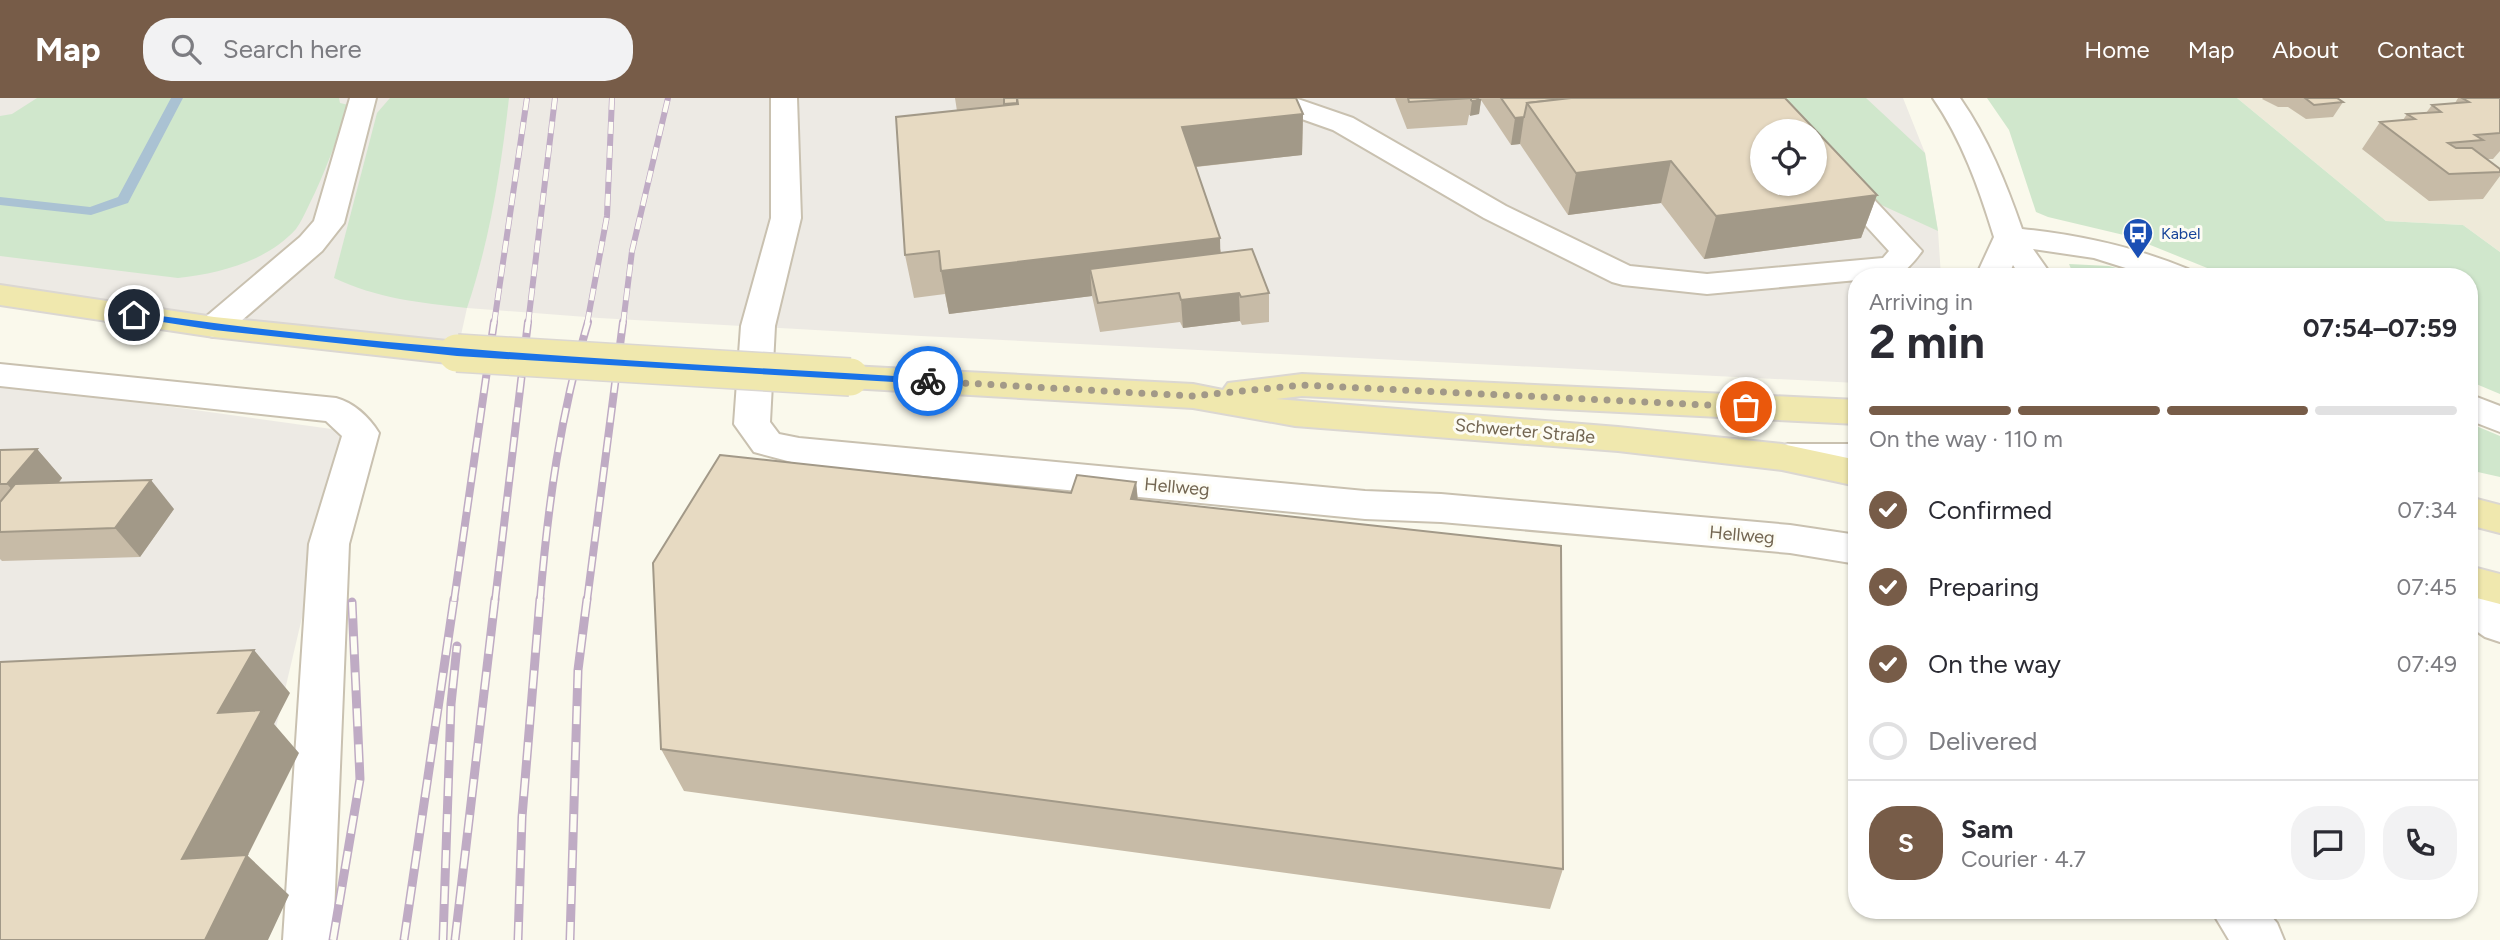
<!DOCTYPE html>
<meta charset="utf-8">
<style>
body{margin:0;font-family:Figtree,sans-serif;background:#f2f2f3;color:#2b2b33;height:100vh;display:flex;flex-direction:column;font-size:26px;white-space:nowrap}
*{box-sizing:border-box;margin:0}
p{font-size:23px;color:#7c7c81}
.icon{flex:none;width:38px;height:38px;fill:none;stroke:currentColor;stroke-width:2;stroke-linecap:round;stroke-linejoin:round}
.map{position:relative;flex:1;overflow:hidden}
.details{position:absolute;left:1848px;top:170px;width:630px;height:651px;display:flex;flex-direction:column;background:#fff;border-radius:28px;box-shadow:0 2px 5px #0004}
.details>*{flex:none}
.buttons{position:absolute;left:1750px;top:21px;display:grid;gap:14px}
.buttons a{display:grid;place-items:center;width:77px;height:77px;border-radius:50%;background:#fff;box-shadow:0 2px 5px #0004;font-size:35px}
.pin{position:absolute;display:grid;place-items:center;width:60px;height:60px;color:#fff;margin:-30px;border:4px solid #fff;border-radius:50%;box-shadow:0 2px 7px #0007}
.courier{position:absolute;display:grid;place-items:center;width:70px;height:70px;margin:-35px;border:5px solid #1a73e8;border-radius:50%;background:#fff;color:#222;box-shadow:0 2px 9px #0007}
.overview em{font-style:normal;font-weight:700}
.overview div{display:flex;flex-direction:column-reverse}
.overview{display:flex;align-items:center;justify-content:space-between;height:119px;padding:0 21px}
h1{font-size:46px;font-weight:700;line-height:52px}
.bar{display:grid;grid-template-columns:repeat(4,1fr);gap:10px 7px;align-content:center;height:84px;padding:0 21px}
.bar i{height:9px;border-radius:5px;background:#e1e1e2}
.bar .selected{background:#775c48}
.bar p{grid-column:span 4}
.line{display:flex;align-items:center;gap:18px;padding:0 21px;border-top:2px solid #e1e1e2}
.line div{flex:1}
.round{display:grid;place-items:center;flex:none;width:74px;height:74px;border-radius:28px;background:#f2f2f3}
ol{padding:0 21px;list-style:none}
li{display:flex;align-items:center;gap:21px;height:77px}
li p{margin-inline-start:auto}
li .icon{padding:7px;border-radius:50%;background:#775c48;color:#fff;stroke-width:4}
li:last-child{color:#7c7c81}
li i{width:38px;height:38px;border:4px solid #e1e1e2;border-radius:50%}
header{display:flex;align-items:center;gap:42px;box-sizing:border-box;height:98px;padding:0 35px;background:#775c48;color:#fff}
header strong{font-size:33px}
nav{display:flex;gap:38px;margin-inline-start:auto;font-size:24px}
.search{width:490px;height:63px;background:#f2f2f3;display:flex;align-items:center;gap:18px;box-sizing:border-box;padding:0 24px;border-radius:28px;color:#7c7c81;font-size:26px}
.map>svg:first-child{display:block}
.residential{fill:#eeead9}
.industrial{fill:#edeae4;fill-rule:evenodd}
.green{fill:#d0e7cc}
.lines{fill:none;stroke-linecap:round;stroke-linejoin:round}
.stream{fill:#aac2d3;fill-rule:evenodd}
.minor-casing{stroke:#c9c1b0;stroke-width:4}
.major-casing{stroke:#dbd7d2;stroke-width:4}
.minor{fill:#fff;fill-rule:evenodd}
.major{fill:#f0e8ae;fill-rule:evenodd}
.rail-far2-casing{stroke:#bfabc4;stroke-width:6}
.rail-far1-casing{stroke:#bfabc4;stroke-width:8}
.rail-casing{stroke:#bfabc4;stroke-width:9}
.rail-far2{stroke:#fdfcf3;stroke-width:4.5;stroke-dasharray:12;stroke-linecap:butt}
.rail-far1{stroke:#fdfcf3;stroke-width:5;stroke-dasharray:15;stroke-linecap:butt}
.rail{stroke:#fdfcf3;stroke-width:6;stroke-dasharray:18;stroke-linecap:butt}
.major-bridge-casing{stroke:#dbd7d2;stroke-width:40;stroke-linecap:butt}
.major-bridge{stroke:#f0e8ae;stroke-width:37}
.wall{fill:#c7bba7}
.shaded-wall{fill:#a29988}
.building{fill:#e7dac2;stroke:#a29988;stroke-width:2;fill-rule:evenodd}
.route{fill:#1a73e8}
.done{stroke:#a29988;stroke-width:7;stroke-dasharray:0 12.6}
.labels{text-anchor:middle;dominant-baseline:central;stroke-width:6;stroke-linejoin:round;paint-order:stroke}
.far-transit-label{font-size:16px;fill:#164399;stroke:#fdfcf3;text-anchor:start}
.street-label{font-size:18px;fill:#736652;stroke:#fdfcf3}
</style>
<header>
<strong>Map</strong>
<div class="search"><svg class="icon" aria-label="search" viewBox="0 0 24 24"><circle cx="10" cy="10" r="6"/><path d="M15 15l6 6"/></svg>Search here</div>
<nav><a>Home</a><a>Map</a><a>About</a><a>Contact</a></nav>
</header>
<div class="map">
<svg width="2500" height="842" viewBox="0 0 2500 842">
<rect width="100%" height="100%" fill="#faf9ec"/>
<path class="residential" d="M2237,0h263v154l-37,-27 -77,-4z"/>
<g class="industrial">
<path d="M0,0h1903l22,55 13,78 3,45h-84v107l-936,-47 -322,-18 -132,-10 -10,45 -457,-57zM1762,33h53v53h-53z"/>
<path d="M0,285l346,48 -120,509h-226z"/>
</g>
<g class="green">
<path d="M37,0h302l1,5 9,2c-12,34 -24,68 -40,100 -4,8 -8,17 -13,24 -30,33 -76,44 -118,49l-178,-22v-140l12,-2z"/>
<path d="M390,0h119c-8,70 -19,142 -42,210 -47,-5 -91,-10 -133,-30l43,-165z"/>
<path d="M1781,0h85l59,55 13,78 -61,-28 -62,-72z"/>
<path d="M1987,0h250l149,123 77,4 37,27v142l-31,-13v-105h-242l-99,-40 -80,-19 -12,-5 -27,-82z"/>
<path d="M2069,166l40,2 37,10h-72z"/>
<path d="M2469,325l31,13v41l-31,-7z"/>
</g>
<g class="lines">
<path class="stream" d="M171,0h12l-55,105 -37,12 -91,-10v-8l90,10 28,-10z"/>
<g class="minor-casing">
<g id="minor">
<path d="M350,0h26l-32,125 -22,28 -96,83 -12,3 -12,-3 -5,-7 5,-7 98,-83 14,-16z"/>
<path d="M771,0h26l4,120 -26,108 -5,96 9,12 20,4 566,53 76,3 349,31 67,10v29l-67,-11 -349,-31 -76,-3 -566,-55 -45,-12 -20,-28 7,-98 30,-108z"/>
<path d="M1256,0h39l58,20 153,88 124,60 77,8 176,-16 6,-7 -74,-81v-26l10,3 97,104c-22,31 -30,25 -65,25v4l-150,14 -84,-9 -11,-3 -128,-64 -151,-88 -74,-26z"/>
<path d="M1933,0h27c28,40 46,85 62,131 58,6 112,18 166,40l5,7h-42l-57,-18 -61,-9 19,27h-32l-7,-11 -5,11h-32l18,-39c-15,-49 -32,-97 -61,-139z"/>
<path d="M0,266l336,34c18,5 33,19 43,35l-30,111 -16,396h-50l26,-396 33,-108 -16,-15 -326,-35z"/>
<path d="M2469,296l31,12v26l-31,-12z"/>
<path d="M1788,346h69v26h-69l-13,-4 -5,-9 5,-9z"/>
<path d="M2469,491l14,4 17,11v38l-15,-5 -16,-11z"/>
<path d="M2211,812h55l11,13 7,17h-55z"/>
</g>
</g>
<g class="major-casing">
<g id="major">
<path d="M0,187l214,32 243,25 12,3 5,8 -5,8 -12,3 -243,-27 -214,-32z"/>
<path d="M850,268l343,18 30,6 5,-7 74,-9 555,26v24l-555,-28 -26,3 342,28 164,17 75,16v26l-75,-16 -164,-19 -323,-25 -102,-18 -343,-20 -12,-3 -5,-8 5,-8z"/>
<path d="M2469,399l31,8v28l-31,-8z"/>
<path d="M2469,468l31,8v30l-31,-8z"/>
</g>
</g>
<use href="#minor" class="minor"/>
<use href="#major" class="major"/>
<g class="rail-far2-casing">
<g id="rail-far2">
<path d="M494,226l33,-226"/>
<path d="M528,226l27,-226"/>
<path d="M587,226l20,-108 5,-118"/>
<path d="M623,226l9,-73 36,-153"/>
</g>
</g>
<g class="rail-far1-casing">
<g id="rail-far1">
<path d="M454,503l40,-279"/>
<path d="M495,503l33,-279"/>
<path d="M540,503c8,-96 20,-186 48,-279"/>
<path d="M587,503l36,-279"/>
</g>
</g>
<g class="rail-casing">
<g id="rail">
<path d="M333,842l27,-161 -8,-177"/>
<path d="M404,842l50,-341"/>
<path d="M443,842l8,-236 6,-58"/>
<path d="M455,842l40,-341"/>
<path d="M518,842l4,-123 18,-218"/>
<path d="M570,842l8,-270 9,-71"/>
</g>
</g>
<use href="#rail-far2" class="rail-far2"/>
<use href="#rail-far1" class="rail-far1"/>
<use href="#rail" class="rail"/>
<g class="major-bridge-casing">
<path id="major-bridge" d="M457,255l393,24"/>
</g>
<use href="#major-bridge" class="major-bridge"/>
</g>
<g class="wall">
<path d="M955,0h341l7,16 -1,41 -106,12 25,85 48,41v29l-27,3 -2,-4 -57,7 -3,-6 -80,10 -8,-36 -143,18 -4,-20 -31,4 -9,-43 52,-144z"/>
<path d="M1395,0h81l5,2 -1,-2h305l92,97 -16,43 -157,21 -43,-56 -93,12 -48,-71 -9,1 -30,-45 -2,14 -10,1 -2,10 -60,4z"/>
<path d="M2263,0h74l6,4 -10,15 -27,2 -18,-12h-10l-16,-8z"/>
<path d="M2458,0h42v53l-7,8h-6l13,10v7l-17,23 -54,2 -67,-52 18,-27 23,-2 4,-6 19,-1 6,-8 23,-2z"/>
<path d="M37,351l25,29 -3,5 115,26 -34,48 -138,4 -2,-2v-109z"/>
<path d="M1136,384l2,18 425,369 -13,40 -866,-118 -23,-42 410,-256z"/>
</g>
<g class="shaded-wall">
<path d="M1481,2l-2,14 -9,2 2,-15z"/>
<path d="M1303,16l-1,41 -118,13 -2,-41z"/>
<path d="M1524,19l-4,27 -9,1 4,-27z"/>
<path d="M1671,63l-10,42 -93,12 8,-42z"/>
<path d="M1877,97l-16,43 -157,21 12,-43z"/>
<path d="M1220,140l1,42 -131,-11 2,27 -143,18 -8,-43z"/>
<path d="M1239,195l1,28 -57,7 -2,-28z"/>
<path d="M37,351l25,29 -29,35 -26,-29z"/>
<path d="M151,382l23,29 -34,48 -25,-29z"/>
<path d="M1136,384l4,44 -9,-27z"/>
<path d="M254,552l36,43 -16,31 25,29 -73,146 -44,-40 36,-146z"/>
<path d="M247,757l42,40 -21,45h-63z"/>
</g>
<g class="building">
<path d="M1004,0h13v5l-13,1z"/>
<path d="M1017,0h279l7,16 -121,13 38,111 -279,33 -2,-20 -34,4 -9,-138 122,-13z"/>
<path d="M1408,0h63l-62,4z"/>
<path d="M1471,0h5l5,2 -9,1 -1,-1z"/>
<path d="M1501,0h70l-44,5 -3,14 -9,1z"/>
<path d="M1571,0h214l92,97 -161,21 -45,-55 -95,12 -49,-70zM1762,33h53v53h-53z"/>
<path d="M2305,0h32l6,4 -29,3z"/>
<path d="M2462,0h38v35l-25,2 8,5 -35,3 8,5h16l28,21v3l-51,2 -69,-52 35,-3 -8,-5 34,-2 -9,-7 37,-3z"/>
<path d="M1252,151l17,44 -28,4 -2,-4 -58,7 -2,-7 -81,10 -8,-34z"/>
<path d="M37,351l-30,35h-7v-34z"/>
<path d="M720,357l351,38 6,-18 59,7 -5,17 430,47 2,323 -902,-120 -8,-186z"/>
<path d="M151,382l-36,48 -115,4v-30l15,-18z"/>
<path d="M254,552l-36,63 44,-3 -80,149 65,-4 -42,85h-205v-278z"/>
</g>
<path class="route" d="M134,214c263,39 529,50 794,66l5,3 -5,3 -471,-28 -243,-26 -84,-13 -1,-2z"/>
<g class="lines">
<path class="done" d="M928,283l264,15 110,-11 444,22"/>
</g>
<defs>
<g id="bus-pin" transform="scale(1.575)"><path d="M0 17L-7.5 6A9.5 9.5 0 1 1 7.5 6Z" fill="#1a4fb4" stroke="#fdfcf3"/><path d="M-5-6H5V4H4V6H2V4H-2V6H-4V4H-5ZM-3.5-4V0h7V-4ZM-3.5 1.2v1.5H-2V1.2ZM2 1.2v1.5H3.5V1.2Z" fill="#fff"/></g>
</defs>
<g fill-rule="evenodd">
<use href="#bus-pin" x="2138" y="135"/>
</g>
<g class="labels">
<g class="far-transit-label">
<text x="2161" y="135">Kabel</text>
</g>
<g class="street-label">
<text transform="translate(1525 333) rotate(5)">Schwerter Straße</text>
<text transform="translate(1177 389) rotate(5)">Hellweg</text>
<text transform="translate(1742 437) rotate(5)">Hellweg</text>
</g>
</g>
</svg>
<div class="buttons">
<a><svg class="icon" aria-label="locate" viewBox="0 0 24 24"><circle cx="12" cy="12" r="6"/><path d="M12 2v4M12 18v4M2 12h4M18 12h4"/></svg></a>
</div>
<div class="pin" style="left:1746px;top:309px;background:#ea580c"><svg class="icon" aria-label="bag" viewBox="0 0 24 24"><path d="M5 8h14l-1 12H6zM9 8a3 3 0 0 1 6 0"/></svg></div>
<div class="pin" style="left:134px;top:217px;background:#1f2937"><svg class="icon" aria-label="home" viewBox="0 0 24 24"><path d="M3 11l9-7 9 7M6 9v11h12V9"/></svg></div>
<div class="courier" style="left:928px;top:283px"><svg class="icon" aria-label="bike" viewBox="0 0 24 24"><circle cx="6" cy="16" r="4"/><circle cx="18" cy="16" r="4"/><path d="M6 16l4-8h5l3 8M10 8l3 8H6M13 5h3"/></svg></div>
<section class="details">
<div class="overview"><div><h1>2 min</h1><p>Arriving in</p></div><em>07:54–07:59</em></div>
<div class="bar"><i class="selected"></i><i class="selected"></i><i class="selected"></i><i></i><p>On the way · 110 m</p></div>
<ol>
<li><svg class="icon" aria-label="check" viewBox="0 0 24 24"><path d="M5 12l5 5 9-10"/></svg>Confirmed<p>07:34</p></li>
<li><svg class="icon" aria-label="check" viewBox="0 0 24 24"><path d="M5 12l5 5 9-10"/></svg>Preparing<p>07:45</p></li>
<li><svg class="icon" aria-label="check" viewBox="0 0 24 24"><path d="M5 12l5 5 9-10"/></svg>On the way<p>07:49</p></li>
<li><i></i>Delivered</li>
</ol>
<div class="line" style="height:126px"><b class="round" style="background:#775c48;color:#fff">S</b><div><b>Sam</b><p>Courier · 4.7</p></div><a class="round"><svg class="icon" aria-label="chat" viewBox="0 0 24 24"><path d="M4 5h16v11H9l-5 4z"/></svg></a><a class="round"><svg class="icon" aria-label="phone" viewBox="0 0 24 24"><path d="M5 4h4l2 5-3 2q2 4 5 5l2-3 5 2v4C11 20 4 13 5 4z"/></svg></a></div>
</section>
</div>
